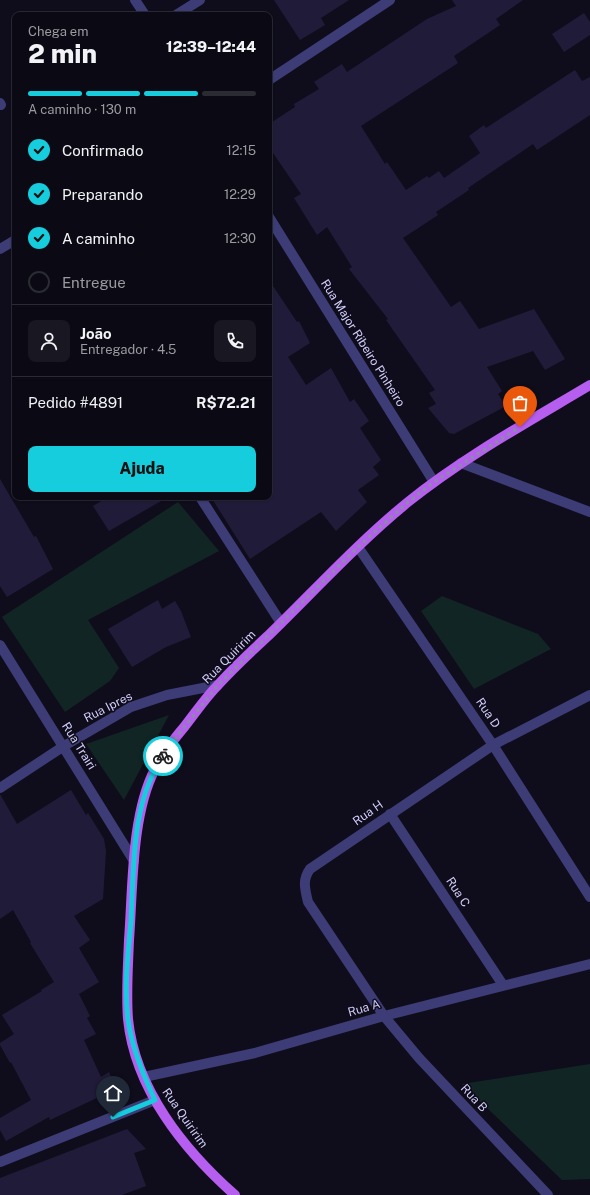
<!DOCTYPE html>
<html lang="pt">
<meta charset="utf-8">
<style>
body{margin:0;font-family:"Public Sans",sans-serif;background:#191822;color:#f1f3f6;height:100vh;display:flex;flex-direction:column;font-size:15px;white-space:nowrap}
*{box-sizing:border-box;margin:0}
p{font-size:13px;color:#9a9aa0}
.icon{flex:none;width:22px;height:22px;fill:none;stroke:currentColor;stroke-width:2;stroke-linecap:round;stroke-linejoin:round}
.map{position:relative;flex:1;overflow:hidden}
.sheet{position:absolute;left:12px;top:12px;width:260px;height:488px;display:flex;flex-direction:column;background:#0b0a14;border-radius:8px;box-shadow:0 1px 3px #0004,0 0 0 1px #2b2b34}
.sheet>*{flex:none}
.pin{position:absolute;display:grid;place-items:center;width:34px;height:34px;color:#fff;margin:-41px -17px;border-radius:50% 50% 50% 0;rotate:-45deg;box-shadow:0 0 4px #0007}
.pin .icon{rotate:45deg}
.courier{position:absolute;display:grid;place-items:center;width:40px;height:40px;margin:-20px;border:3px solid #15cddd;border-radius:50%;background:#fff;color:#222;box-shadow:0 1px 5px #0007}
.overview em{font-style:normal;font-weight:800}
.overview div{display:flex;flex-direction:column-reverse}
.overview{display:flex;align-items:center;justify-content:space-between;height:68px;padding:0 16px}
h1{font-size:26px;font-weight:800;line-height:30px}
.bar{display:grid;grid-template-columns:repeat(4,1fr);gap:6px 4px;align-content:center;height:48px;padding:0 16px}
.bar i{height:5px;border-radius:3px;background:#2b2b34}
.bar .on{background:#15cddd}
.bar p{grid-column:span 4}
.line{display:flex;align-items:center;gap:10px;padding:0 16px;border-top:1px solid #2b2b34}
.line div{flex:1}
.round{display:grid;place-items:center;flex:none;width:42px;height:42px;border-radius:8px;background:#191822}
ol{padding:0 16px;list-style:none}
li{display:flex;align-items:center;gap:12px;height:44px}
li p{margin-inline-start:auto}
li .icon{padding:4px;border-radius:50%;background:#15cddd;color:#111;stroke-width:4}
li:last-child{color:#9a9aa0}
li i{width:22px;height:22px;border:2px solid #2b2b34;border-radius:50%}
.cta{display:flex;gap:8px;margin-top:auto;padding:8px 16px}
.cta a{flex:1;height:46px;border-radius:8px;background:#15cddd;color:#111;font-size:16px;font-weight:800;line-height:46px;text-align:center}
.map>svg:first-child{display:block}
.green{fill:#112524}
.building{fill:#211b3a}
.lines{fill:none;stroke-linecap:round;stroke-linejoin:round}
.minor{stroke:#3d3c76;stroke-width:10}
.major{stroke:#b65eef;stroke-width:10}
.done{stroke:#8c89ac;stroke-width:4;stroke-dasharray:0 7.2}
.route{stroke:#15cddd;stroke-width:5}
.labels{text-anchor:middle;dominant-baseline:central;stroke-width:3;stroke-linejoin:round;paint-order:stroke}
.street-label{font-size:12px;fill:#d0ccfa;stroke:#0f0d1b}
</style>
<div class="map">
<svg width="590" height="1195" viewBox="0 0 590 1195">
<rect width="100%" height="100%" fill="#0f0d1b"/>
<g class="green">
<path d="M178,502l41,49 -131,69 31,48 -9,13 -45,31 -63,-95z"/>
<path d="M442,596l96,38 13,15 -77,40 -53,-78z"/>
<path d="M169,715l-45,85 -38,-56z"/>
<path d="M590,1064v115l-28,1 -100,-96z"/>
</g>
<g class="building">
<path d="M274,0h75l-28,18 4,7 -25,15z"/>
<path d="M452,0h71l-27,19 4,6 -46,31 4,7 -97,63 24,38 2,-2 19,28 21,-14 2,2 10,-7 5,7 32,-22 4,-3 -11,-17 15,-11 2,3 89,-58 7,11 8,-4v38l-53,35 -4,-6 -65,44 1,2 -33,22 2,3 -35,23 48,69 9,-6 19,28 55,-20 31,50 -20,11 -12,-19 -46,16 15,24 -4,3 8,12 -52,28 -5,-1 -21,-25 8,-4 -7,-11 6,-3 -49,-70 2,-1 -39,-50 3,-2 -25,-40 -10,8 -23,-37 7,-4 -32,-47v-23l26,-17 -1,-3 25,-15 -5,-7 28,-18 5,8 80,-53 29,-13z"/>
<path d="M584,13l6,9v13l-26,17 -12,-18z"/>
<path d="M269,280l28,42 2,-1 11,22 -22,14 18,28 25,-17 19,34 4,-3 15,22 -9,7 21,32 -8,7 6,8 -21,15 9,12 -31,29 -15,-19 -71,47 -39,-62h58z"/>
<path d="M0,479l34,58 2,-1 17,33 -46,28 -7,-11z"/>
<path d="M108,497h60l-59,34 -16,-25z"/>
<path d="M158,600l4,9 13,-8 6,10 10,26 -25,10 -34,20 -24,-38z"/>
<path d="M71,790l15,25 2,-2 16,26 2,12 -3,48 -29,17 16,24 -11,8 20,34 -20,12 11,22 -3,2 9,16 -12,6 17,37 8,-5 7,17 -66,31 -1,-3 -43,24 -6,-11v-12l31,-18 -20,-38 -1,1 -10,-18v-2l14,-9 -12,-19 40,-24 -1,-1 13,-8 -24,-39 1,-1 -18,-32 -13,9v-125l17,30z"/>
<path d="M127,1129l19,20 -12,4 12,33 -24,9h-122v-17z"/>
</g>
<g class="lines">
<g class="minor">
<path d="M135,0l10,15"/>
<path d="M176,15l24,-15"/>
<path d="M269,80l121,-80"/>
<path d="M0,103l1,2"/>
<path d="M269,217l165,265"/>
<path d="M0,249l15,-9"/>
<path d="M461,463l129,49"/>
<path d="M200,497l81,126"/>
<path d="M358,547l135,198 97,152"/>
<path d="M0,645l134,216"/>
<path d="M0,788l64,-42 67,-39 36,-12 51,-10"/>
<path d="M390,814l113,171"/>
<path d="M144,1077l111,-24 129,-37 206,-52"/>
<path d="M0,1162l155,-62"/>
<path d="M548,1195l-129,-137 -35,-42 -76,-114c-3,-13 -6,-22 2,-33l183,-124 97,-50"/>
</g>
<path class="major" d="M235,1195c-51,-45 -100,-106 -107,-176 -2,-27 0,-53 1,-79 4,-52 2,-125 26,-171 7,-15 19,-30 30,-43 11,-14 21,-29 33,-41 17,-19 35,-35 53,-52 45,-44 88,-91 137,-131 56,-45 120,-80 182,-117"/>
</g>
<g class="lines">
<path class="done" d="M163,756l15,-21 40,-50 140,-138 49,-44 27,-21 86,-55"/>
<path class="route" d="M113,1117l42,-17c-12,-25 -23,-51 -27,-80 -4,-33 0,-67 3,-99 3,-55 0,-118 32,-165"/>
</g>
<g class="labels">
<g class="street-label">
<text transform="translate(363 343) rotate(58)">Rua Major Ribeiro Pinheiro</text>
<text transform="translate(229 657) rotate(-45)">Rua Quiririm</text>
<text transform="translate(108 707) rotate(-27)">Rua Ipres</text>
<text transform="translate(488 713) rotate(56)">Rua D</text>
<text transform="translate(79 746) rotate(58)">Rua Trairi</text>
<text transform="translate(368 813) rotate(-35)">Rua H</text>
<text transform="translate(458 892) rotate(57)">Rua C</text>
<text transform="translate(364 1008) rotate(-16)">Rua A</text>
<text transform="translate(474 1098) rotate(47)">Rua B</text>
<text transform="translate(185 1118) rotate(55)">Rua Quiririm</text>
</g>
</g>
</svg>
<div class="pin" style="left:520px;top:427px;background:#ea580c"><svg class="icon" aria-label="bag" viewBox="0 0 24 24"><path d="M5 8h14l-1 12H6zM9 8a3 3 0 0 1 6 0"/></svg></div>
<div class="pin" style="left:113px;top:1117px;background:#1f2937"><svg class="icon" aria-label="home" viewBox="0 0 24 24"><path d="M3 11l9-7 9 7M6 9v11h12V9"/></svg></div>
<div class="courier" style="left:163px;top:756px"><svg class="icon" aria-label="bike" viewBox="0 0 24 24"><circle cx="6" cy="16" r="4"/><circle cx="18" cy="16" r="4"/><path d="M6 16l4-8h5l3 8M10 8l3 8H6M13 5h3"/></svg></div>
<section class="sheet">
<div class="overview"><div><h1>2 min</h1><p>Chega em</p></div><em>12:39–12:44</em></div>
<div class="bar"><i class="on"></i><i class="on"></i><i class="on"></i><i></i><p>A caminho · 130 m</p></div>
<ol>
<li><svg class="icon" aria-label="check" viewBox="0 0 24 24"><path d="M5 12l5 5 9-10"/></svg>Confirmado<p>12:15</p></li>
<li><svg class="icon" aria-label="check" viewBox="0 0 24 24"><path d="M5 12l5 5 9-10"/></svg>Preparando<p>12:29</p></li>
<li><svg class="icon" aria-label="check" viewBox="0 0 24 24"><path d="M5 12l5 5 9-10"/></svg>A caminho<p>12:30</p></li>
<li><i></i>Entregue</li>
</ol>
<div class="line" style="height:72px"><a class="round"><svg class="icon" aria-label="person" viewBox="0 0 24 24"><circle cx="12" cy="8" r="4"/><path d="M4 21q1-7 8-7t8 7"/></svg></a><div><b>João</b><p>Entregador · 4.5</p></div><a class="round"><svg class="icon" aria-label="phone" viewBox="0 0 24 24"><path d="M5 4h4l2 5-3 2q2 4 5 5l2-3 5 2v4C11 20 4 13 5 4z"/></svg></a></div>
<div class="line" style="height:52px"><div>Pedido #4891</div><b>R$72.21</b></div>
<div class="cta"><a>Ajuda</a></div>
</section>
</div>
